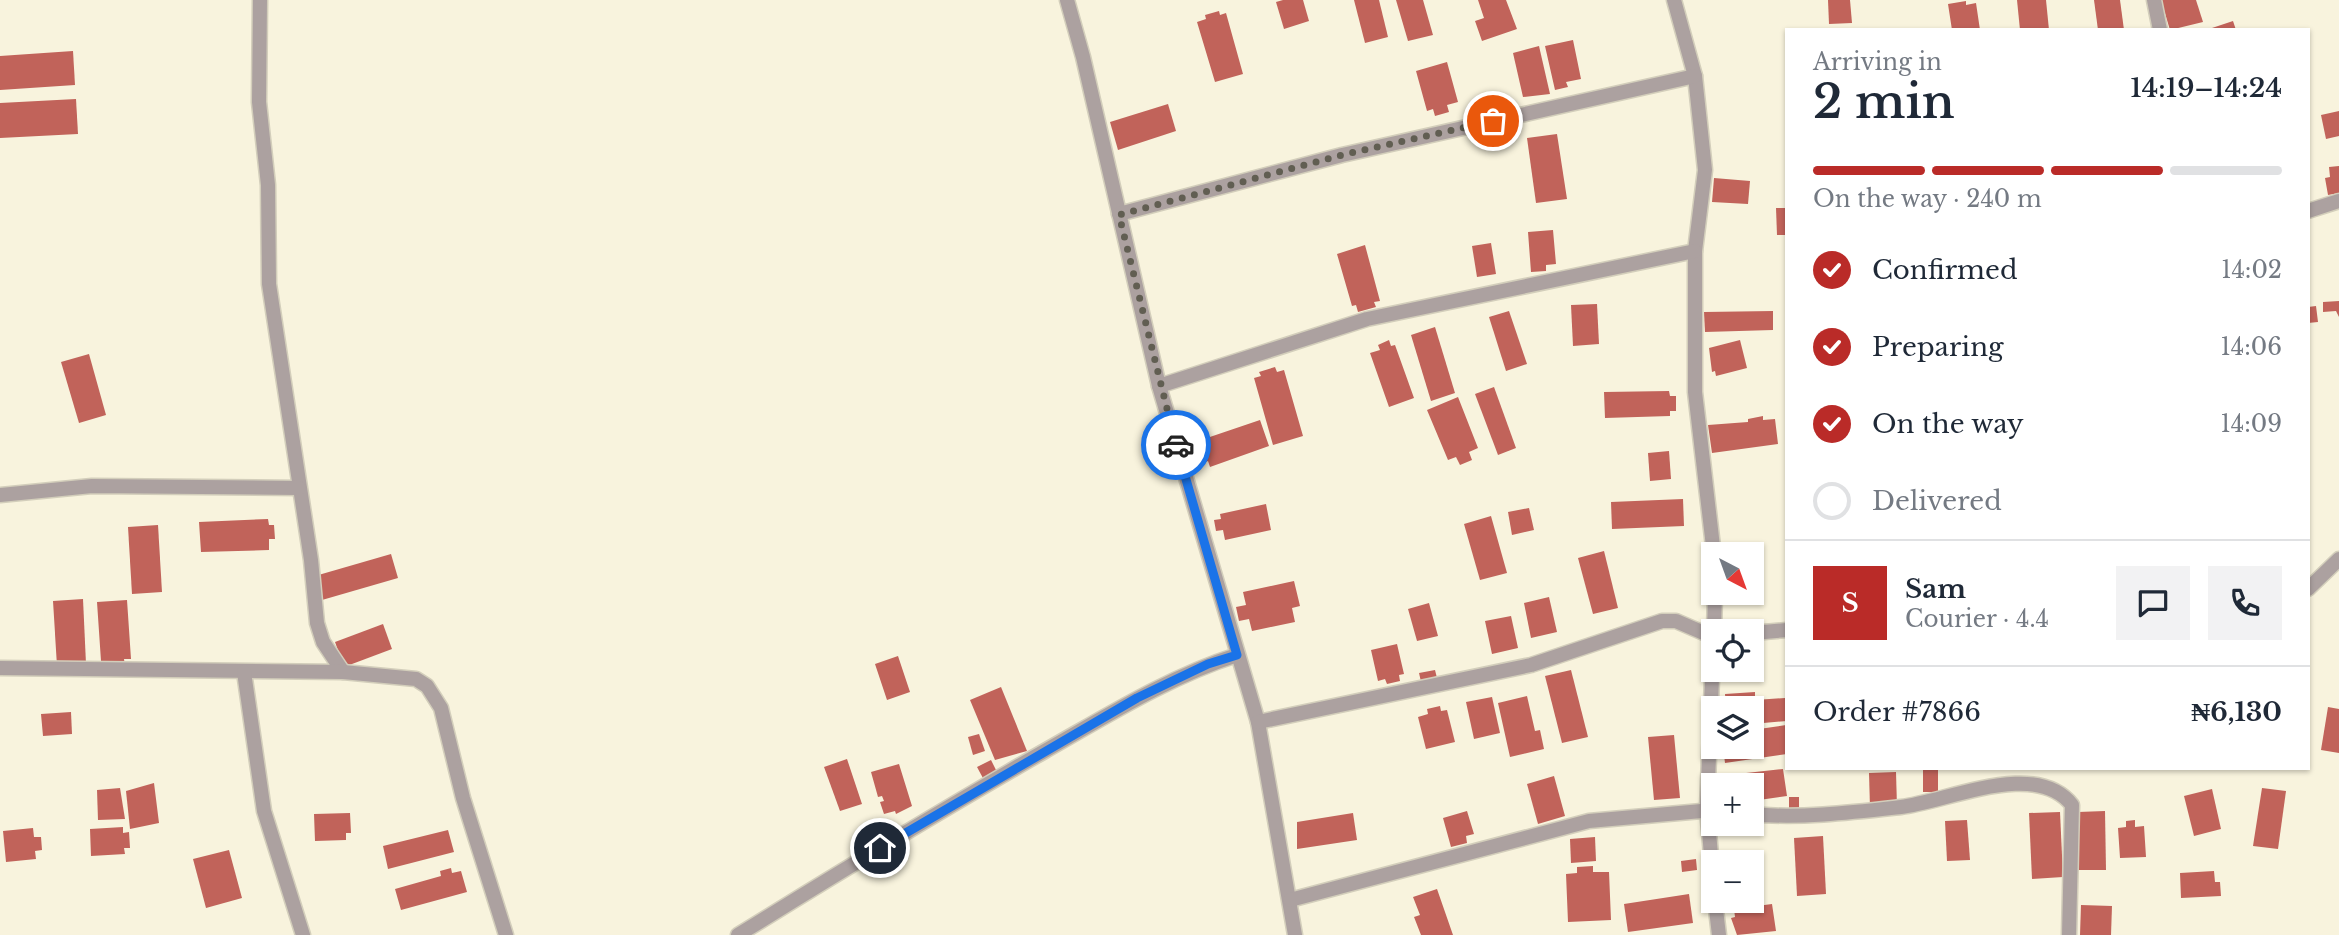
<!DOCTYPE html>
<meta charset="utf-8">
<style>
body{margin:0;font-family:"Libre Baskerville",serif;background:#f2f2f3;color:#1f2937;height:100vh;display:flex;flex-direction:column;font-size:26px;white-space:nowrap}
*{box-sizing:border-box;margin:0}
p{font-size:23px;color:#747a83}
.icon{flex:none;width:38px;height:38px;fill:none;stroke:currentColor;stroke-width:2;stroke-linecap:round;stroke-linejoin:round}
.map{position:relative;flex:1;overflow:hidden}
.drawer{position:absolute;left:1785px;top:28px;width:525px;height:742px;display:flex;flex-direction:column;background:#fff;border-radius:0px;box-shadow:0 2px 5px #0004}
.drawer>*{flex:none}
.needle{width:46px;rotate:139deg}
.buttons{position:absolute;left:1701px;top:542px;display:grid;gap:14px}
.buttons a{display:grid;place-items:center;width:63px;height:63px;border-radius:0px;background:#fff;box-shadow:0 2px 5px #0004;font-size:35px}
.pin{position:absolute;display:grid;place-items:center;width:60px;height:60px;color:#fff;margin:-30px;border:4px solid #fff;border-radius:50%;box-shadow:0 2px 7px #0007}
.courier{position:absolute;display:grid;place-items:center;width:70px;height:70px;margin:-35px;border:5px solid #1a73e8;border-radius:50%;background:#fff;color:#222;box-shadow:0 2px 9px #0007}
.headline em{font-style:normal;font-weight:600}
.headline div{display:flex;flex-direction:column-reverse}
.headline{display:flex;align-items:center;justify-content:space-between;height:119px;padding:0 28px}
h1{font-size:46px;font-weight:600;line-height:52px}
.bar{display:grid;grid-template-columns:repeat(4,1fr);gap:10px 7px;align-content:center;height:84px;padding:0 28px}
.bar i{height:9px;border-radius:5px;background:#e0e1e3}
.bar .on{background:#ba2b28}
.bar p{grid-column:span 4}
.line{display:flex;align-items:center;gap:18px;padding:0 28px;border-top:2px solid #e0e1e3}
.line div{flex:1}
.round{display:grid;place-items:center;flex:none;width:74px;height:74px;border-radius:0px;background:#f2f2f3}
ol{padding:0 28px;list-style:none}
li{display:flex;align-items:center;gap:21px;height:77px}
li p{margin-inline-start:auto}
li .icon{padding:7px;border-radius:50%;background:#ba2b28;color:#fff;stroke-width:4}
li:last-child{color:#747a83}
li i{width:38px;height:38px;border:4px solid #e0e1e3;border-radius:50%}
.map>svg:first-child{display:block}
.building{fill:#c1635a}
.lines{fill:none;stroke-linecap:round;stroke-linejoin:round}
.street-casing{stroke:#d3cebb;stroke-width:17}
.street{stroke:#aca1a0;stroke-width:14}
.done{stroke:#615e52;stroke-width:7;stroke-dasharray:0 12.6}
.route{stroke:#1a73e8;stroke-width:9}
</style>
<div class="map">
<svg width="2339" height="935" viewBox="0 0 2339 935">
<rect width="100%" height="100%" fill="#f8f3dd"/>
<g class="building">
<path d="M1283,0h20l6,21 -25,8 -8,-27z"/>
<path d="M1354,0h25l9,37 -23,6z"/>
<path d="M1396,0h27l10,35 -25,6z"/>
<path d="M1478,0h28l11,29 -35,12 -7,-20 9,-3z"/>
<path d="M1828,0h22l2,23 -23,1z"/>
<path d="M2017,0h29l3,30h-29z"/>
<path d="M2094,0h26l4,30h-26z"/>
<path d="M2161,0h35l7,22 -33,8z"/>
<path d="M1966,1v4l10,-2 4,27h-28l-4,-26z"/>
<path d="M1219,11l1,4 6,-2 17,61 -28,8 -18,-60 9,-3 -1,-4z"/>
<path d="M2233,21l3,9h-23l-1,-2z"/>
<path d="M1573,40l8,39 -15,3 2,5 -13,3 -10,-44z"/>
<path d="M1539,46l11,48 -27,3 -10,-44z"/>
<path d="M73,51l2,34 -75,5v-34z"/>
<path d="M1447,62l11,40 -11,3 2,7 -14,4 -2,-7 -6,2 -11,-40z"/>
<path d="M76,99l2,35 -78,4v-35z"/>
<path d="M1168,104l8,27 -58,19 -8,-28z"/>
<path d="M2339,111v25l-13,3 -5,-24z"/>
<path d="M1557,134l10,65 -31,4 -9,-65z"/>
<path d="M2339,166v27l-11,2 -3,-17 5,-1 -1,-10z"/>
<path d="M1714,178l36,3 -2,23 -36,-2z"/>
<path d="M1776,208h11v27h-10z"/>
<path d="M1553,230l3,34 -10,1v6l-15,1 -3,-40z"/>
<path d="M1491,243l5,31 -19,3 -5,-31z"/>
<path d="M1365,245l15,56 -6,1 2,5 -18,5 -2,-7 -4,1 -15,-52z"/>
<path d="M2339,301v16l-3,-6 -13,1v-10z"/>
<path d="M1597,304l2,40 -26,2 -2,-41z"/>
<path d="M2316,306l2,16 -10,1v-16z"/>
<path d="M1509,311l18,53 -21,7 -17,-54z"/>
<path d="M1773,311v19l-68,2 -1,-20z"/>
<path d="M1435,327l20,66 -24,8 -20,-66z"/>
<path d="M1389,340l2,6 4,-1 19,53 -25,9 -19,-54 10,-3 -2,-5z"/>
<path d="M1740,340l7,28 -31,8 -1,-5 -3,1 -3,-24z"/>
<path d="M89,354l17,61 -27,8 -18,-61z"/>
<path d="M1275,367l2,5 7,-2 19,66 -30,9 -19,-67 7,-2 -2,-4z"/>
<path d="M1494,387l22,61 -18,7 -23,-61z"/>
<path d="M1669,391l1,5h6v15h-6v5l-65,2 -1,-26z"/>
<path d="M1458,397l20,51 -9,4 3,8 -12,5 -4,-8 -8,3 -21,-50z"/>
<path d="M1763,416v4l12,-1 3,25 -66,9 -4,-28 40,-3v-3z"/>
<path d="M1260,420l9,26 -59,21 -2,-6 -7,3 -5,-15 7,-3 -2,-6z"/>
<path d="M1669,451l2,28 -21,2 -2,-28z"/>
<path d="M1683,499l1,27 -72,3 -1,-27z"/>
<path d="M1266,504l5,26 -46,10 -2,-10 -7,1 -2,-11 7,-1 -1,-5z"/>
<path d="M1529,508l5,22 -22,5 -4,-23z"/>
<path d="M1491,516l16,57 -27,7 -16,-56z"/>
<path d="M268,519l1,6h5l1,14h-6v11l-68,2 -2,-30z"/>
<path d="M158,525l4,67 -30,2 -4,-67z"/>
<path d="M1604,551l14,57 -25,6 -15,-56z"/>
<path d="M391,554l7,24 -76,22 -7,-24z"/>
<path d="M1294,581l6,25 -8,2 3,14 -43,9 -3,-12 -10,2 -3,-14 10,-2 -3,-13z"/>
<path d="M1549,597l8,35 -26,6 -7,-35z"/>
<path d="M83,599l3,65 -29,2 -4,-65z"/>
<path d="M127,600l4,59h-7l1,7 -19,1 -1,-6h-4l-4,-59z"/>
<path d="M1429,603l9,33 -21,5 -9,-32z"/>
<path d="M1511,616l7,32 -26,6 -7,-33z"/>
<path d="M383,624l9,25 -48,18 -9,-25z"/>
<path d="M1397,644l7,30 -5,1 1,6 -13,3 -2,-5 -7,2 -7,-31z"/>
<path d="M898,656l12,36 -23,8 -12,-36z"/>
<path d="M1435,670l3,12 -16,4 -3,-13z"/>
<path d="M1571,670l17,67 -26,6 -17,-67z"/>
<path d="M1001,687l26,64 -32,9 -25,-60z"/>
<path d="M1755,692v8l30,-2 2,23 -35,3v-15h-26l-1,-15z"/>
<path d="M1527,696l8,35 5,-1 4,19 -34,8 -12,-54z"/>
<path d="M1492,697l8,36 -26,6 -8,-37z"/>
<path d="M1440,706l1,5 6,-1 8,32 -29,7 -8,-32 10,-3 -1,-5z"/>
<path d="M2328,707l11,2v44l-18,-3z"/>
<path d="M71,712l1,22 -29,2 -2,-22z"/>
<path d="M1786,725l1,29 -62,9 -2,-16h29v-17z"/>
<path d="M979,734l6,17 -12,4 -5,-18z"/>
<path d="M1674,735l6,63 -26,2 -6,-63z"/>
<path d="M847,759l15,45 -22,7 -16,-44z"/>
<path d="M991,760l7,14 -14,6 -7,-13z"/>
<path d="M899,764l13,42 -16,8 -1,-3 -11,3 -4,-12 4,-1 -2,-5 -4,1 -7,-25z"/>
<rect x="1923" y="768" width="15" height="24"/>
<path d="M1783,769l4,27 -35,5v-15h-32l-1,-10z"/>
<path d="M1896,772l1,35 -27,1 -1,-35z"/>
<path d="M1554,776l11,40 -27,8 -11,-40z"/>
<path d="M154,783l5,40 -29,6 -4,-38z"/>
<path d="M120,788l5,31 -27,1 -1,-30z"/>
<path d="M2262,788l24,3 -8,58 -25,-3z"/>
<path d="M2212,789l9,40 -27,7 -10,-40z"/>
<rect x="1789" y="797" width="10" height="12"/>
<path d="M1467,811l7,23 -8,2 1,7 -16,4 -8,-29z"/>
<path d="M2105,811l1,59h-28v-58z"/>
<path d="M2060,812l3,65 -31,2 -3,-66z"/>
<path d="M350,813l1,20h-5v7l-31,1 -1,-27z"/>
<path d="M1353,813l4,27 -60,9v-27z"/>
<path d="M1967,820l3,40 -23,1 -2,-40z"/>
<path d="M2135,820v7l9,-1 2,31 -26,1 -2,-30 8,-1v-6z"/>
<path d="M123,827v6l6,-1 1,16h-6l1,6 -34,2 -1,-27z"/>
<path d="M33,828l1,9h7l1,13 -7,1 1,8 -30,3 -3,-31z"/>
<path d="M448,830l6,22 -66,17 -5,-23z"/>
<path d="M1823,836l3,58 -29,2 -3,-58z"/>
<path d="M1595,837l1,24 -25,2 -1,-24z"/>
<path d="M229,850l13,48 -36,10 -13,-49z"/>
<path d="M1696,859l1,11 -15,2 -1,-11z"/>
<path d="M1593,866v6h16l2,48 -43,2 -2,-48 11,-1v-6z"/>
<path d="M451,868l1,5 9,-2 6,21 -66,18 -6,-21 46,-13 -1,-5z"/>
<path d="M2214,871l1,11h5l1,14 -40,2 -1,-25z"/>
<path d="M1437,889l16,46h-32l-7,-18 6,-2 -7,-18z"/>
<path d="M1689,894l4,29 -65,9 -4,-28z"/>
<path d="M1772,904l4,27 -39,4 -6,-17 4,-1 -1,-8z"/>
<path d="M2081,905l31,1 -1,29h-31z"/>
</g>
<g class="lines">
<g class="street-casing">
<g id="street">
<path d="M260,0l-1,102 9,83 1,99 42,276 6,63 6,19 20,30"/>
<path d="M1067,0l16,57 76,329 99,336 37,213"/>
<path d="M1674,0l21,76 10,94 -10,81v141l19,163"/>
<path d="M2154,0l6,30"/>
<path d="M2308,211l31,-10"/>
<path d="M1119,214l223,-59 353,-79"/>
<path d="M1159,386l208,-67 328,-68"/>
<path d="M0,495l92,-9 207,2"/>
<path d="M2308,589l31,-30"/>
<path d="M1714,632l1,-39"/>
<path d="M1752,633l35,-3"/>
<path d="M1713,652l-6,157 6,69"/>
<path d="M0,668l343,4 73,7 11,7 14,22 22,90 43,137"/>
<path d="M244,672l20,139 39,124"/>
<path d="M1258,722l273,-57 131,-44h14l37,16"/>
<path d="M1752,814c45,5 104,-2 149,-7 48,-6 135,-48 171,-2l-3,130"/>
<path d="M1290,900l299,-79 124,-11"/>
<path d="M1715,901l4,34"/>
<path d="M738,935c100,-62 202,-124 305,-183 62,-35 125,-75 194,-97"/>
</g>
</g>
<use href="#street" class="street"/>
</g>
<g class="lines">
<path class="done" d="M1176,445l-57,-230 223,-60 151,-34"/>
<path class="route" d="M880,848l257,-150 71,-34 29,-9 -61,-210"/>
</g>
</svg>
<div class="buttons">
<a><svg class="needle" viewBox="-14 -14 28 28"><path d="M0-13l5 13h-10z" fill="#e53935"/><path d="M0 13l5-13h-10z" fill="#747a83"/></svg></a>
<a><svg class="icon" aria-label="locate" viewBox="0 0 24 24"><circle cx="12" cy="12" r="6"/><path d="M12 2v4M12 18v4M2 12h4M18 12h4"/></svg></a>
<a><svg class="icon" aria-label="layers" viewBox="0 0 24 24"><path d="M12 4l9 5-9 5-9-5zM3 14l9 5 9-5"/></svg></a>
<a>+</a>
<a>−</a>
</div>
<div class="pin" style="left:1493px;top:121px;background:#ea580c"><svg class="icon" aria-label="bag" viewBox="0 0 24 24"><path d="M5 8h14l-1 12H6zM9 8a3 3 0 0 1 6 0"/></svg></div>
<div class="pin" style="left:880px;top:848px;background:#1f2937"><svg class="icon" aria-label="home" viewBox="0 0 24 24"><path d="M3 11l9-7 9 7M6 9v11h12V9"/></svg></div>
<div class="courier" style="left:1176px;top:445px"><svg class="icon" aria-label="car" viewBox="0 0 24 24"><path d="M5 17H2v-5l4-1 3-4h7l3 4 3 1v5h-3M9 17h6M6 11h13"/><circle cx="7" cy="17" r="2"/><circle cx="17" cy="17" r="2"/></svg></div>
<section class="drawer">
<div class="headline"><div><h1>2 min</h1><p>Arriving in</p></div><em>14:19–14:24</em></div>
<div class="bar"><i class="on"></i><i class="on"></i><i class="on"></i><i></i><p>On the way · 240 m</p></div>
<ol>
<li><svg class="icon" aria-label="check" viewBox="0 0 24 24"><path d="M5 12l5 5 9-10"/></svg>Confirmed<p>14:02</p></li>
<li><svg class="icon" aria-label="check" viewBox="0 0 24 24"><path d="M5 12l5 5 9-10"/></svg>Preparing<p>14:06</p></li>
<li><svg class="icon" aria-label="check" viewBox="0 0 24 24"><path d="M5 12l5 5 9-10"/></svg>On the way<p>14:09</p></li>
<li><i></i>Delivered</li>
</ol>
<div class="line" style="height:126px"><b class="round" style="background:#ba2b28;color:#fff">S</b><div><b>Sam</b><p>Courier · 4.4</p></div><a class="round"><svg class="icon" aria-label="chat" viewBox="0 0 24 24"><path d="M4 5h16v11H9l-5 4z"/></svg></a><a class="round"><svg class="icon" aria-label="phone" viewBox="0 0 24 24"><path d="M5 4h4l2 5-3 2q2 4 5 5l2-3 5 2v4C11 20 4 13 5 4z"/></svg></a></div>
<div class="line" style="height:91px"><div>Order #7866</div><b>₦6,130</b></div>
</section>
</div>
